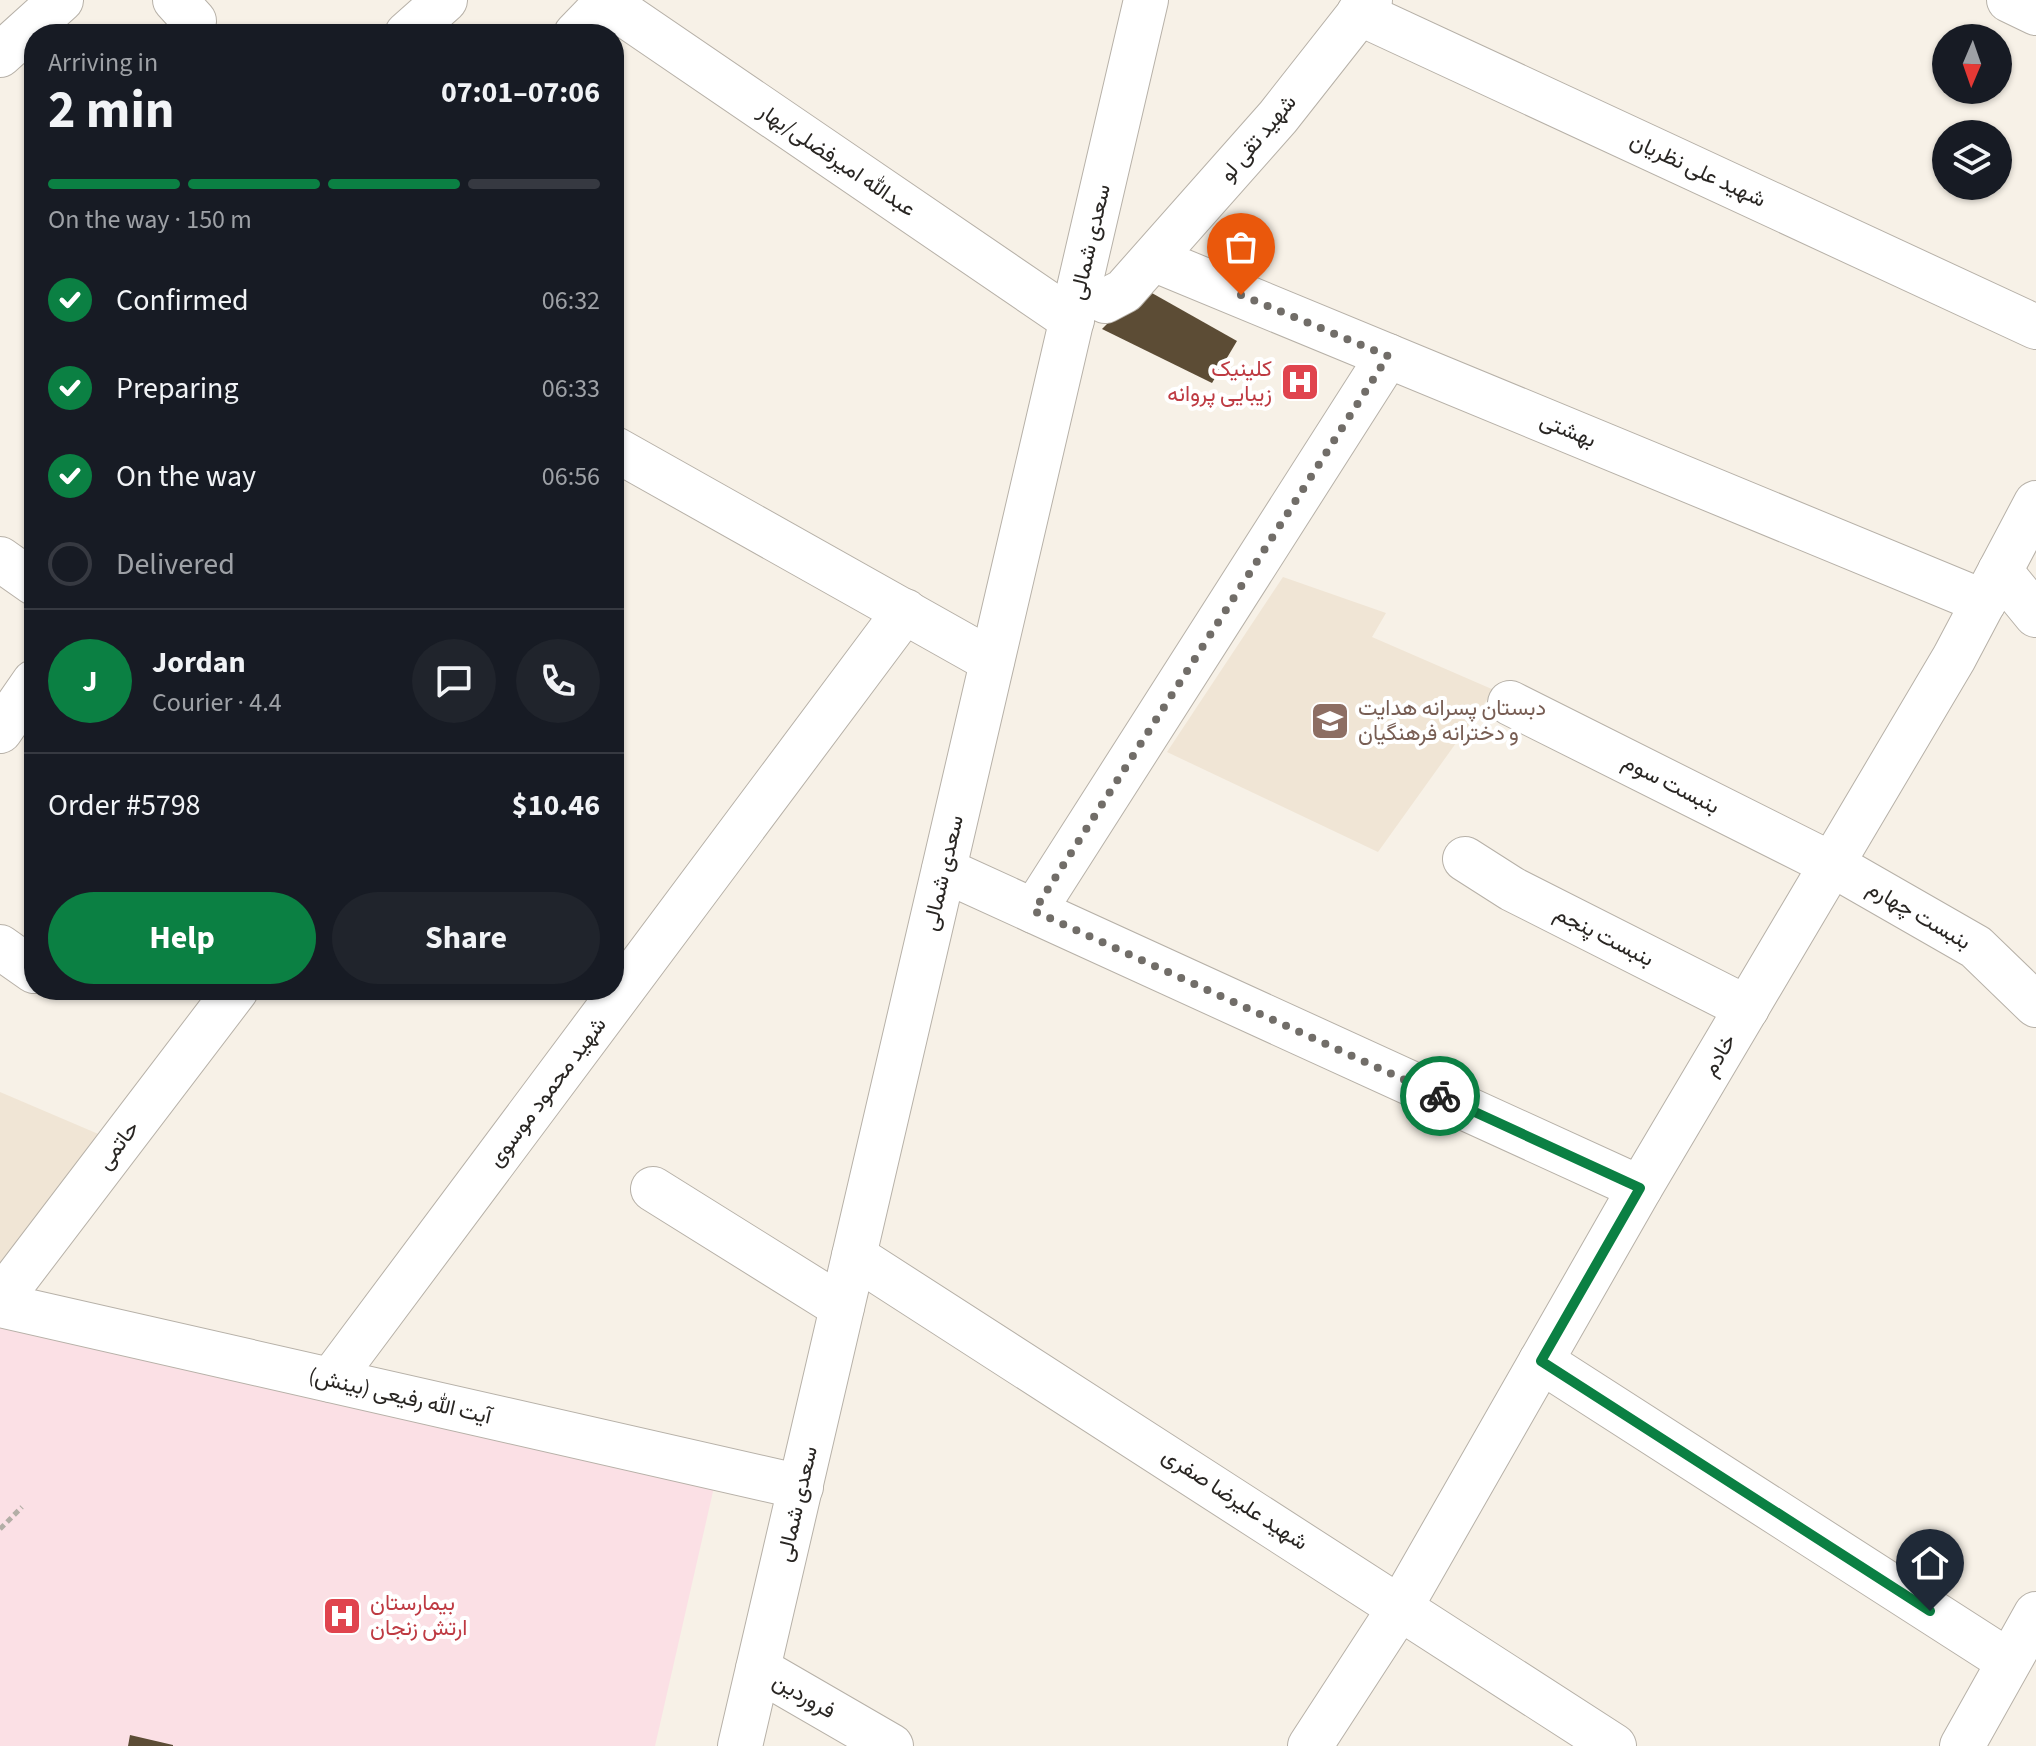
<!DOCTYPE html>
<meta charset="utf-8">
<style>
body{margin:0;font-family:"Source Sans 3",Vazirmatn,sans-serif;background:#20242c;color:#f1f3f6;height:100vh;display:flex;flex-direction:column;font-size:30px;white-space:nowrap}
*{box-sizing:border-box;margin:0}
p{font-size:26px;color:#9ea1a6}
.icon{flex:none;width:44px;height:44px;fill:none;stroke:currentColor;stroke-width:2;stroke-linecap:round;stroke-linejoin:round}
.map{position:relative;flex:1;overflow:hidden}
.panel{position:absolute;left:24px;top:24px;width:600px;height:976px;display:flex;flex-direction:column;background:#171b24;border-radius:32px;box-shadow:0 2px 6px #0004}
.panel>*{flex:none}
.needle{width:52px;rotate:182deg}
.buttons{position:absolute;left:1932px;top:24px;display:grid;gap:16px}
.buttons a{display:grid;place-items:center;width:80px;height:80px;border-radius:50%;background:#171b24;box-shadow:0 2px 6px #0004;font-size:40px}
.pin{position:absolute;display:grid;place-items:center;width:68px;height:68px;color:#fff;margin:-82px -34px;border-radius:50% 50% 50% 0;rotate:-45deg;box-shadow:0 0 8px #0007}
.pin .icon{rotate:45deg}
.courier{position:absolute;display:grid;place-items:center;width:80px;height:80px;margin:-40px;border:6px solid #0b8043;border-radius:50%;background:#fff;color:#222;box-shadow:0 2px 10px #0007}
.headline em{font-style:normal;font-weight:700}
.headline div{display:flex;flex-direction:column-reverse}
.headline{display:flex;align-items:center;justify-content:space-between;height:136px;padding:0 24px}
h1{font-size:52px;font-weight:700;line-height:60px}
.bar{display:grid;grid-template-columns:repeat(4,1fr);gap:12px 8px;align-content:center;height:96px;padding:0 24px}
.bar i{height:10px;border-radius:6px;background:#363941}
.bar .on{background:#0b8043}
.bar p{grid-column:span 4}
.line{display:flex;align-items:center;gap:20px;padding:0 24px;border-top:2px solid #363941}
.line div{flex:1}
.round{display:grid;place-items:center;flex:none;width:84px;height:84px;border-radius:42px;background:#20242c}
ol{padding:0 24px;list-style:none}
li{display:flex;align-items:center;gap:24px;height:88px}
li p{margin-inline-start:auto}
li .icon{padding:8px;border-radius:50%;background:#0b8043;color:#fff;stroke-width:4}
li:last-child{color:#9ea1a6}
li i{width:44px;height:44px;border:4px solid #363941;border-radius:50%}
.button{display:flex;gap:16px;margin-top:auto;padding:16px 24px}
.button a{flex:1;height:92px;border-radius:48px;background:#0b8043;color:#fff;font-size:32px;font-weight:700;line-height:92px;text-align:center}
.button a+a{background:#20242c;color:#f1f3f6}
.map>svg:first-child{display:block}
.built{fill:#f0e5d5}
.medical{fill:#fbe0e5}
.building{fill:#5c4c35}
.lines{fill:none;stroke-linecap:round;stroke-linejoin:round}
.street-casing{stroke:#b7b1a8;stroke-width:46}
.secondary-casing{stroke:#b7b1a8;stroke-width:46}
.path{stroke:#b3aea6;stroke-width:5;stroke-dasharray:6 4;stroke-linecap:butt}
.street{stroke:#fff;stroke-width:44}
.secondary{stroke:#fff;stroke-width:44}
.done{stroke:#716d68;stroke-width:8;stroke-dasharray:0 14.4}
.route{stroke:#0b8043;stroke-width:10}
.labels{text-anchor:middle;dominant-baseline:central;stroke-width:8;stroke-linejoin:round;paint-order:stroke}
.street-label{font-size:22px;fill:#292623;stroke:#fff}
.health-label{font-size:22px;fill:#be3a42;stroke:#fff;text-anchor:end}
.education-label{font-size:22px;fill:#785e54;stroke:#fff;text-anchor:start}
</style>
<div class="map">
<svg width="2036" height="1746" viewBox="0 0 2036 1746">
<rect width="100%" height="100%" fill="#f7f1e7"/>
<g class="built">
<path d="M1283,577l103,36 -14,24 122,53 -116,162 -211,-100z"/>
<path d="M0,1092l103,44 -103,127z"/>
</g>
<path class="medical" d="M0,1326l714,161 -59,259h-655z"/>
<g class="building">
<path d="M1143,288l94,53 -25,42 -110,-54z"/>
<path d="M130,1735l43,10v1h-45z"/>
</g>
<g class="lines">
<g class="street-casing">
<g id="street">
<path d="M175,0l19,21"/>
<path d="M2009,0l27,13"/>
<path d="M1359,13l677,314"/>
<path d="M407,34l38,-34"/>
<path d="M576,34l31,-32"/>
<path d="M1153,259l831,343"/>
<path d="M1105,301l19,-10 154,-174 92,-117"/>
<path d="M615,449l377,212"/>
<path d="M0,559l34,24"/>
<path d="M2000,571l36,44"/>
<path d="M1510,703l323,162 143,82 60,58"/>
<path d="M0,731l34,-49"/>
<path d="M1465,859l47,30 235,119"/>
<path d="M944,870l696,318"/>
<path d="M1034,911l354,-555"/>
<path d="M0,947l34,24"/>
<path d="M653,1189l189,118"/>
<path d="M0,1300l236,-310"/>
<path d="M1541,1361l467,300"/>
<path d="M331,1380l574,-769"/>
<path d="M758,1669l133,77"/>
<path d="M1310,1746l91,-140 239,-418 314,-530 82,-155"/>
<path d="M1962,1746l74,-132"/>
</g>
</g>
<g class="secondary-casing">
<g id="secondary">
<path d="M603,0l469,320"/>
<path d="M0,55l61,-55"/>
<path d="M854,1256l760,490"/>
<path d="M0,1305l801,182"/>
<path d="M740,1746l406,-1746"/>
</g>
</g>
<path class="path" d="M0,1529l22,-22"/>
<use href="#street" class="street"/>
<use href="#secondary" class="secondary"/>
</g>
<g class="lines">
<path class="done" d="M1241,295l147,61 -354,555 406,185"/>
<path class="route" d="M1440,1096l200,92 -99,173 389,250"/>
</g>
<defs>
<g id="hospital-square" transform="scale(2)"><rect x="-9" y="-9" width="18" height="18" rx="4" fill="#e0444e" stroke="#fff"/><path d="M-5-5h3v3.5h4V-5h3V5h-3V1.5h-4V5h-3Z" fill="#fff"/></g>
<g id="school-square" transform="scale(2)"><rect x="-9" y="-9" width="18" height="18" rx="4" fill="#8d6e63" stroke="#fff"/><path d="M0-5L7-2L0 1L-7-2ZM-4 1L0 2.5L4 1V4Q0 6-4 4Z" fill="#fff"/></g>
</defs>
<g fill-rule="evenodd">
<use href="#hospital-square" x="1300" y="382"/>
<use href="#school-square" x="1330" y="721"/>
<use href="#hospital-square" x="342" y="1616"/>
</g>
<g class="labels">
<g class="street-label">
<text transform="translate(1258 138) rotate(-50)">شهید تقی لو</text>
<text transform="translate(837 160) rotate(34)">عبدالله امیرفضلی/بهار</text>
<text transform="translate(1698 170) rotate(25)">شهید علی نظریان</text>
<text transform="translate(1090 242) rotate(-77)">سعدی شمالی</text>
<text transform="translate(1568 430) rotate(22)">بهشتی</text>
<text transform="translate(1671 784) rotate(27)">بنبست سوم</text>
<text transform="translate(943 873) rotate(-77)">سعدی شمالی</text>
<text transform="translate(1919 915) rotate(30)">بنبست چهارم</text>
<text transform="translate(1604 936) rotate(27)">بنبست پنجم</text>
<text transform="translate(1719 1055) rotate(-59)">خادم</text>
<text transform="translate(547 1092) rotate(-53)">شهید محمود موسوی</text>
<text transform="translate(118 1145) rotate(-53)">حاتمی</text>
<text transform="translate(400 1396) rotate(13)">آیت الله رفیعی (بینش)</text>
<text transform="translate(1235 1499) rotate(33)">شهید علیرضا صفری</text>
<text transform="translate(797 1504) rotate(-77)">سعدی شمالی</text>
<text transform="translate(804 1696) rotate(30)">فروردین</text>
</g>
<g class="health-label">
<text x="1272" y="369">کلینیک<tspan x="1272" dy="25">زیبایی پروانه</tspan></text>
<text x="370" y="1603" text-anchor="start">بیمارستان<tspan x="370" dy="25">ارتش زنجان</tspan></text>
</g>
<g class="education-label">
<text x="1358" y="708">دبستان پسرانه هدایت<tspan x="1358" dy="25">و دخترانه فرهنگیان</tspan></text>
</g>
</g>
</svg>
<div class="buttons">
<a><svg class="needle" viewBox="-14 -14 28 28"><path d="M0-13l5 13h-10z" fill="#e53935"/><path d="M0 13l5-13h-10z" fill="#9ea1a6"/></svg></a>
<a><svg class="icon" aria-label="layers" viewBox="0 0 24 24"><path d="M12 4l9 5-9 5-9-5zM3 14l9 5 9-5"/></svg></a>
</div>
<div class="pin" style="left:1241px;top:295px;background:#ea580c"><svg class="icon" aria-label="bag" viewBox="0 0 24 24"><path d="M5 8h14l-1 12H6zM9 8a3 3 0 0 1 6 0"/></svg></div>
<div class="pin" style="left:1930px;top:1611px;background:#1f2937"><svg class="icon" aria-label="home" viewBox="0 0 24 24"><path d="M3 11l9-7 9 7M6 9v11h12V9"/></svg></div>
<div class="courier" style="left:1440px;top:1096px"><svg class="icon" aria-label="bike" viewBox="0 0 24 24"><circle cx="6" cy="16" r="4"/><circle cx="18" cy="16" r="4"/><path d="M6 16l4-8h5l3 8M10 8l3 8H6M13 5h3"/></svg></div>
<section class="panel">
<div class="headline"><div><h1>2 min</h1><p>Arriving in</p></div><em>07:01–07:06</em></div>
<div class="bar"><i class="on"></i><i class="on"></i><i class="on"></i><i></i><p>On the way · 150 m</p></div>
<ol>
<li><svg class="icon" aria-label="check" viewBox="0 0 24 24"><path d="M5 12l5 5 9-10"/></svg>Confirmed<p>06:32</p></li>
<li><svg class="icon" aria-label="check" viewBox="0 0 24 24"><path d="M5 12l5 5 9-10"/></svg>Preparing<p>06:33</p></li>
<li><svg class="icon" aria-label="check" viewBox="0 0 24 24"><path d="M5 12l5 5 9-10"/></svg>On the way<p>06:56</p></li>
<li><i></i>Delivered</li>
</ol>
<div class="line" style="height:144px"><b class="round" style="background:#0b8043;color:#fff">J</b><div><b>Jordan</b><p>Courier · 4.4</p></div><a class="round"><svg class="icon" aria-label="chat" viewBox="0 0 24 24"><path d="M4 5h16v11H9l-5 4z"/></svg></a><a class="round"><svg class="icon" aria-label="phone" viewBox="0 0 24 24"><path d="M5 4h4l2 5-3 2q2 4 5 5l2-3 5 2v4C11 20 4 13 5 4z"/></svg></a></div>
<div class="line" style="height:104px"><div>Order #5798</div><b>$10.46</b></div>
<div class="button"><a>Help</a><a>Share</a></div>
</section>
</div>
